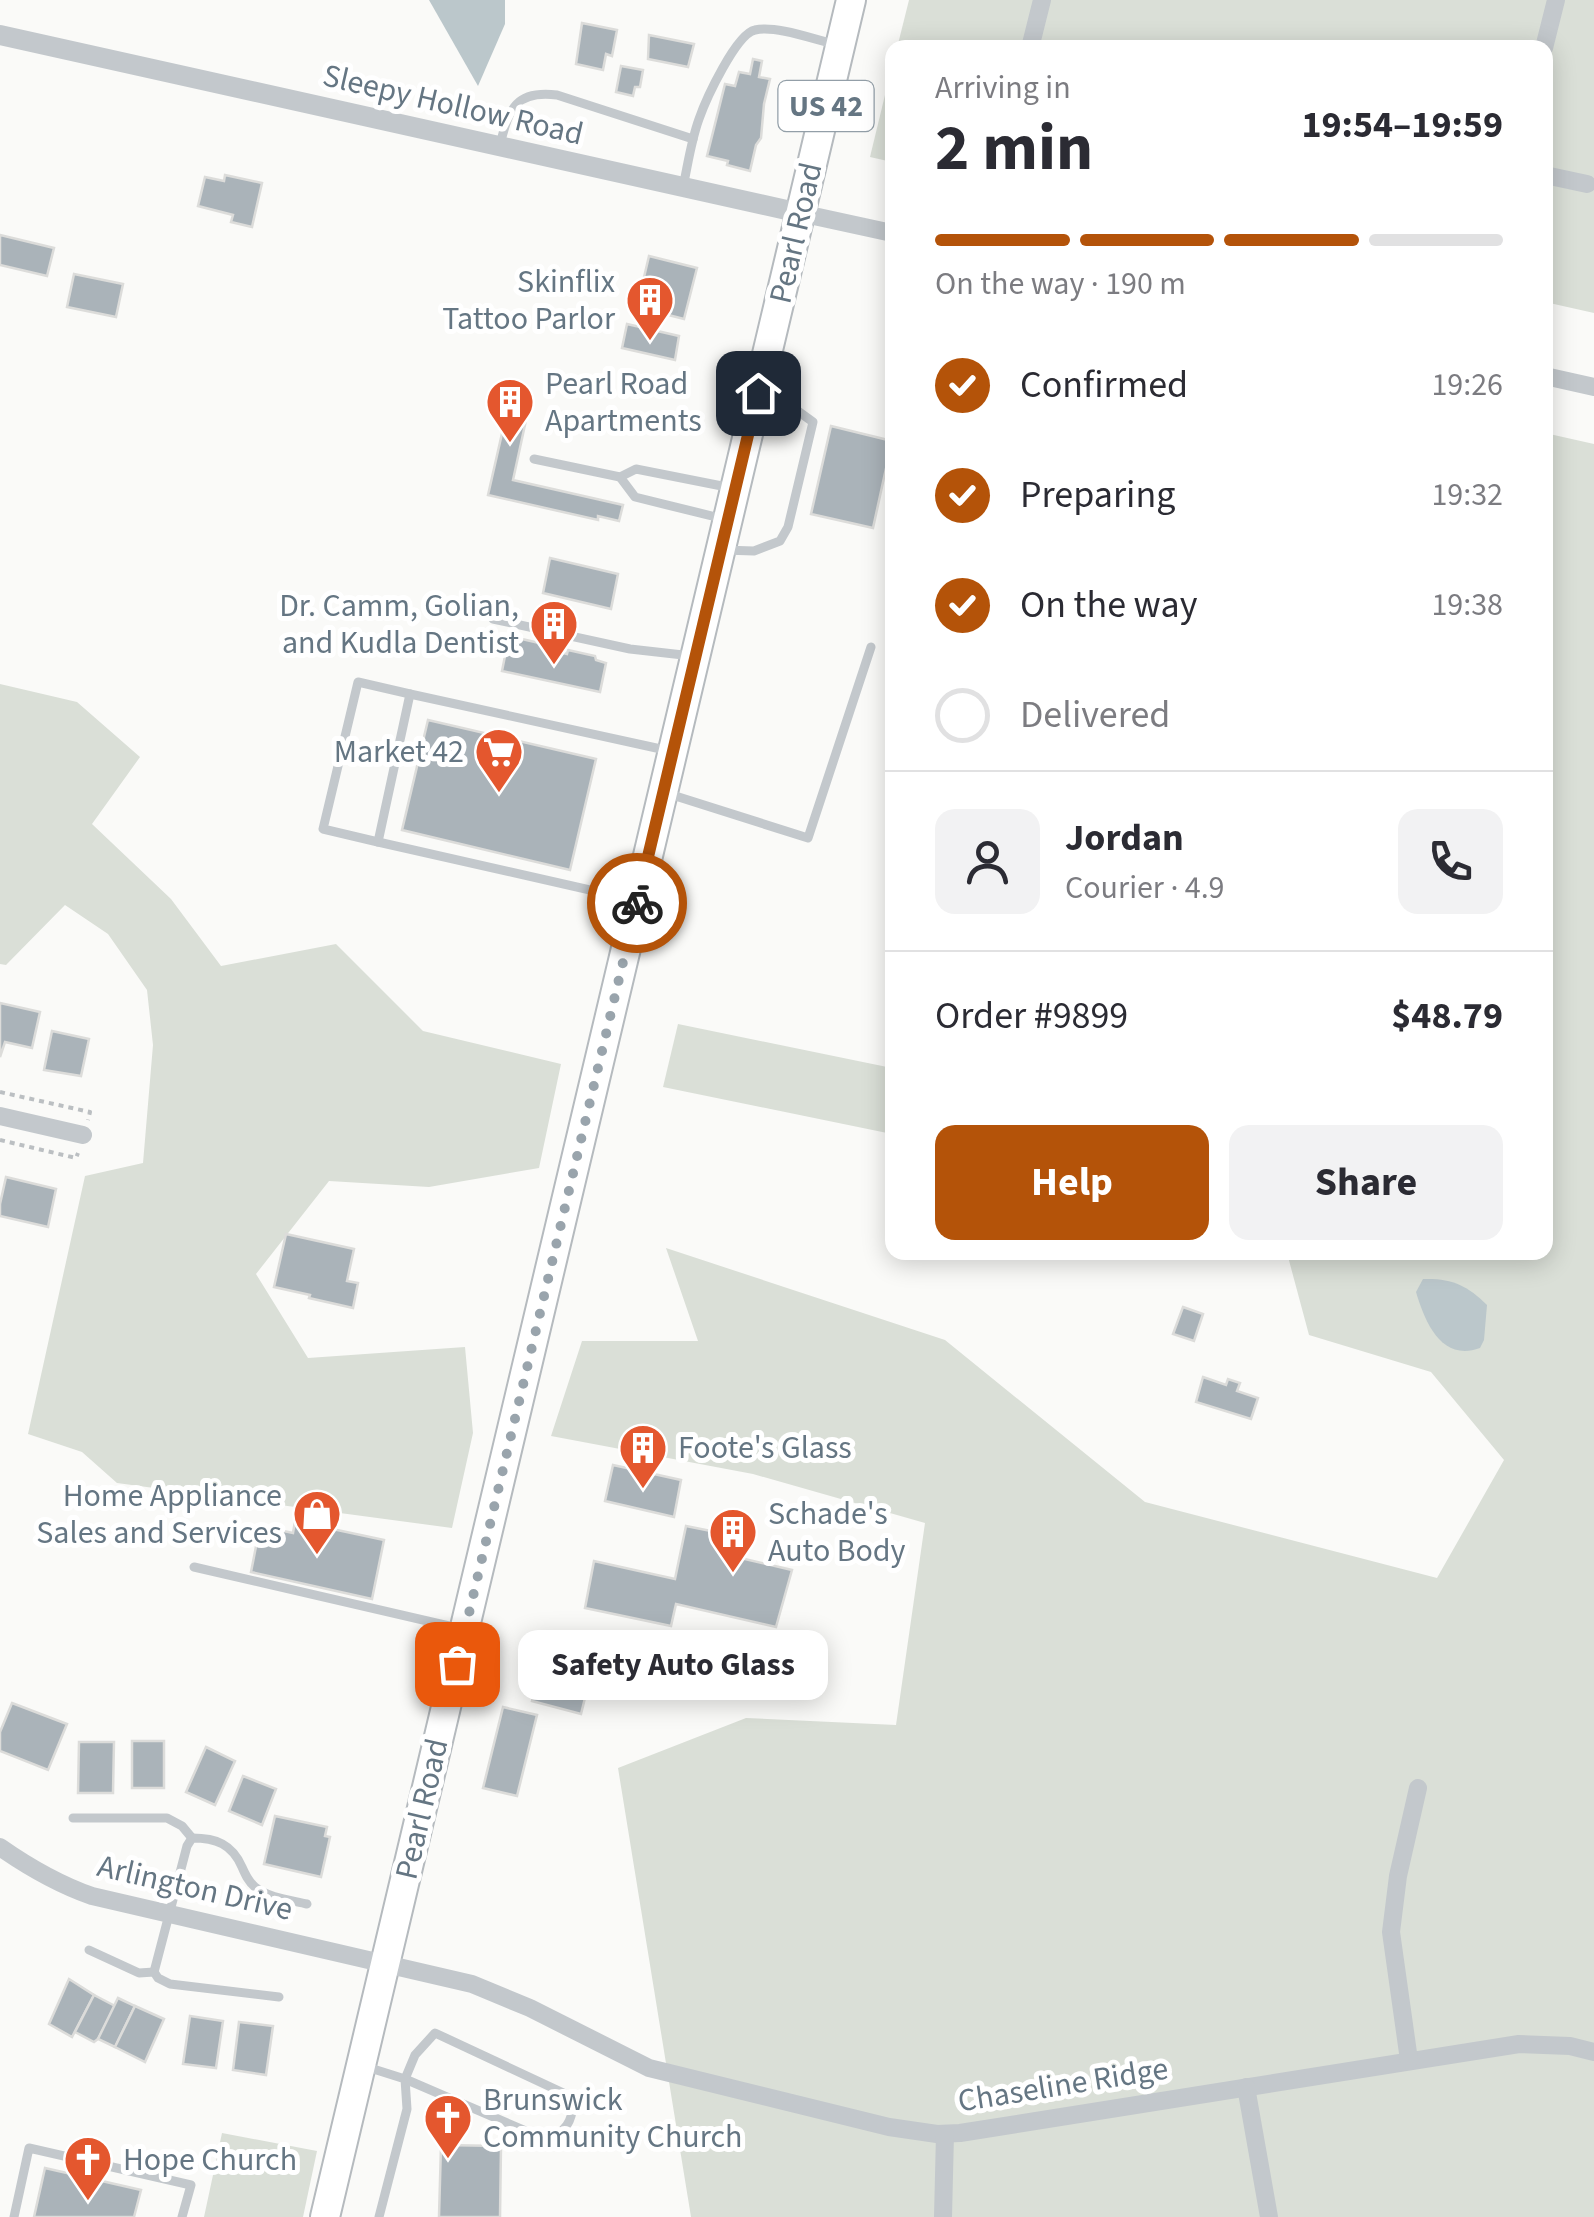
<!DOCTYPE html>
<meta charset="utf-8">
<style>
body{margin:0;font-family:"Source Sans 3",sans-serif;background:#f2f2f3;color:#2b2b33;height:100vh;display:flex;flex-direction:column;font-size:38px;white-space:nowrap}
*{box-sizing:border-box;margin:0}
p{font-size:32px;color:#7c7c81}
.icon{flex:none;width:55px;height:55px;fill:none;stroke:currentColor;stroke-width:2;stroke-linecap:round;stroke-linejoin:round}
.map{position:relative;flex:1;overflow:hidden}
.details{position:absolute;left:885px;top:40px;width:668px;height:1220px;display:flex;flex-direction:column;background:#fff;border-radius:20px;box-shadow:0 5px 25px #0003}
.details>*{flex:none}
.pin{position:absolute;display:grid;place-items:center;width:85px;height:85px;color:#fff;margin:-42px;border-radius:20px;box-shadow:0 5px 15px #0006}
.courier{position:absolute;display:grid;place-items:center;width:100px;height:100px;margin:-50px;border:8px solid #b45309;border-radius:50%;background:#fff;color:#222;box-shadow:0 2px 12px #0007}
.bubble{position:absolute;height:70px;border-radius:20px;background:#fff;box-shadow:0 5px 25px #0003;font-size:32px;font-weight:700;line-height:70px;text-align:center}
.summary em{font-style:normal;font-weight:700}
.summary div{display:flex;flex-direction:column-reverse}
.summary{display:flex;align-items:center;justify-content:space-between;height:170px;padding:0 50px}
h1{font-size:65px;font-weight:700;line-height:75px}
.bar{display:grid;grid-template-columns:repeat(4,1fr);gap:15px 10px;align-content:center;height:120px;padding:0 50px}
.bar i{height:12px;border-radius:8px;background:#e1e1e2}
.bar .selected{background:#b45309}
.bar p{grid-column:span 4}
.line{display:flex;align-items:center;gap:25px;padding:0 50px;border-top:2px solid #e1e1e2}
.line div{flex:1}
.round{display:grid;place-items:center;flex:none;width:105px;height:105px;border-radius:20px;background:#f2f2f3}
ol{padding:0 50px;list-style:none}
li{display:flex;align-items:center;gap:30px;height:110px}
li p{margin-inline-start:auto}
li .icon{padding:10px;border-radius:50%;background:#b45309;color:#fff;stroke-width:4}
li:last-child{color:#7c7c81}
li i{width:55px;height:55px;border:5px solid #e1e1e2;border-radius:50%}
.action{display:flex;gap:20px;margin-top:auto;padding:20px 50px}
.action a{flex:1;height:115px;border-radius:20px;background:#b45309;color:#fff;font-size:40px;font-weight:700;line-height:115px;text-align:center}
.action a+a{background:#f2f2f3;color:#2b2b33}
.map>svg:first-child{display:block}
.green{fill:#dadfd7}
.water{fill:#bbc7cb}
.building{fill:#aab3b9;stroke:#dcdcda;stroke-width:2.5}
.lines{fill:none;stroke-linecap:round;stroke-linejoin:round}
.primary-casing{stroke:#b5babe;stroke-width:32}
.path{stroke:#bbbfc2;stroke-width:4;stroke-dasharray:5 5;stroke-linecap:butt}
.service{stroke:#c3c8cc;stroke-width:9}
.minor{stroke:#c3c8cc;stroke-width:18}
.tertiary{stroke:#c3c8cc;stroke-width:20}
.primary{stroke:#fff;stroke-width:28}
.done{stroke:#99a4ac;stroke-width:10;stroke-dasharray:0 18}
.route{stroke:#b45309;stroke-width:12}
.labels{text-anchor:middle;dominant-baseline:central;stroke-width:10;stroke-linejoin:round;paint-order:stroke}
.shield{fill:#fff;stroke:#939fa8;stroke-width:2.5}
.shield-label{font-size:30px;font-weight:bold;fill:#657683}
.street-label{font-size:32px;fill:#657683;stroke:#fff}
.poi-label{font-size:32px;fill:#657683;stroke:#fff;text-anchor:start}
</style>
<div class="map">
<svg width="1594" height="2217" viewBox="0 0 1594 2217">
<rect width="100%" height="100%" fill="#fafaf8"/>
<g class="green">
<path d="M909,0h685v313l-49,-11v-254h-648z"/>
<path d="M892,66v96l-22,-5z"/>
<path d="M1545,433l49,11v1773h-903l-73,-449 128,-50 150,7 29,-202 -172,-49 -202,-38 31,-95h116l-32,-93 279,92 200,162 292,76 67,-118 -73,-88 -122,-37 -22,-82 258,-1z"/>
<path d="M0,684l77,18 63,55 -48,67 79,75 50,67 115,-22 87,87 138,33 -22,104 -110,19 -100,-6 -73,93 52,84 157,-11 8,86 -21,95 -335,-45 -35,-31 -54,-18 57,-258 58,-13 10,-118 -6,-55 -39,-56 -43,-29 -59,60 -6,-1z"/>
<path d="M678,1024l214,44v66l-229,-47z"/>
<path d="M222,2133l95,18 -14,66h-99z"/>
</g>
<g class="water">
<path d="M429,0h76v24l-27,62z"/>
<path d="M1423,1279c28,-1 44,6 64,26l-3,35 -4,8c-39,14 -55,-26 -64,-56z"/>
</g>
<g class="building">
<path d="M582,23l35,7 -5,26 -6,-2 -3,16 -27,-6z"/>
<path d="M649,35l45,9 -6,23 -40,-8z"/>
<path d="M753,59l9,2 -3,16 11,2 -6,25 -3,34 -5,7 -6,26 -23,-6 1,-4 -21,-5 18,-72 10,2 4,-14 11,2z"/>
<path d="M621,66l22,4 -3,17h-5l-2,9 -17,-4z"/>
<path d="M225,175l37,8 -10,44 -21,-5 2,-7 -35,-9 7,-29 19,4z"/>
<path d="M0,235l54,13 -7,28 -47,-11z"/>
<path d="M649,256l48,12 -13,51 -47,-12z"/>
<path d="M74,274l49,10 -7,33 -49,-10z"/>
<path d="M627,324l52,12 -4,24 -53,-12z"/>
<path d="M508,407l20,4 -15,69 110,25 -4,16 -21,-5v4l-110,-25z"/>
<path d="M831,426l61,15 -19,87 -62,-14z"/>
<path d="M550,558l68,16 -7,35 -68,-16z"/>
<path d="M509,636l43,10 -1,4 16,4 1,-4 27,6 1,4 10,3 -6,29 -98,-21z"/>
<path d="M428,720l168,39 -26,111 -168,-40z"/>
<path d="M0,1003l40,9 -8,36 -27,-6 -5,15z"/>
<path d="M52,1031l37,8 -8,37 -37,-6z"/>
<path d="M6,1177l50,12 -8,38 -48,-11v-12z"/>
<path d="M286,1234l68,15 -7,32 11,2 -5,25 -44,-10 1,-3 -36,-8z"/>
<path d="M1183,1307l20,7 -9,27 -21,-7z"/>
<path d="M1203,1377l23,8 2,-6 12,4 -3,8 21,7 -7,21 -55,-17z"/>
<path d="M613,1465l68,15 -7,37 -69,-16z"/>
<path d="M295,1521l89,19 -12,59 -121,-27 9,-46 33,7z"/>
<path d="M686,1526l35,7 -2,20 73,17 -16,57 -100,-23 -5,22 -86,-18 9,-47 81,18z"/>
<path d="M540,1667l50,11 -9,36 -49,-13z"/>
<path d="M12,1703l55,21 -19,46 -48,-19v-19z"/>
<path d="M503,1707l34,8 -20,81 -34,-8z"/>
<rect x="132" y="1741" width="32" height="47"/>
<path d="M79,1742h35l-1,51h-35z"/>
<path d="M206,1747l29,14 -20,44 -29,-13z"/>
<path d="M243,1776l33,13 -14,36 -33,-14z"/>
<path d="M275,1816l52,11 -2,9 5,1 -9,40 -57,-13z"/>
<path d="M69,1979l25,16 -22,42 -23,-13z"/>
<path d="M94,1995l21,11 -17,33 -4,3 -19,-10z"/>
<path d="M118,1998l17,8 -20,41 -17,-8z"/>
<path d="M135,2006l29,13 -19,43 -30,-15z"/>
<path d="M190,2016l33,5 -7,47 -33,-4z"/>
<path d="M239,2022l34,4 -7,49 -33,-5z"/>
<path d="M441,2145l60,1 -1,71h-61z"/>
<path d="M45,2168l96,22 -7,27h-100z"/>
</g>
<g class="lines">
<g class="primary-casing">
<path id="primary" d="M325,2217l526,-2217"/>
</g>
<g class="path">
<path d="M0,1092l90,20 -2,8"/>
<path d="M0,1140l76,18 2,-5"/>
</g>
<g class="service">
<path d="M500,145c9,-37 16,-55 57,-50l136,44"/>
<path d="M683,187c5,-23 8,-46 16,-68 7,-20 37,-85 56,-89 21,-5 61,10 83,15"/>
<path d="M534,459l86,18 16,-8 96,19"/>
<path d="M620,477l15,20 89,22"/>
<path d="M723,550l31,1 26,-10 8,-14 25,-105 -18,-13 -32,-13"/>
<path d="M493,619l137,30 62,7"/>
<path d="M666,793l142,45 63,-191"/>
<path d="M378,842l-55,-13 35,-147 52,12"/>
<path d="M634,900l-256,-58 32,-148 260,57"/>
<path d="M194,1567l268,62"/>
<path d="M73,1818h94l15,8 10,12"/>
<path d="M89,1950l50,23 15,-1"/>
<path d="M279,1997l-109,-13 -12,-6 -4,-6 33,-126 5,-8c24,0 40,6 50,29 3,7 6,14 13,20 14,11 35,13 52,17"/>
<path d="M435,2033l137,64c3,22 -7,40 -30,41l-137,-59 10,-24z"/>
<path d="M367,2067l38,12 2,30 -28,108"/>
<path d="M14,2217l15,-69 162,37 -9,32"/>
</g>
<g class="minor">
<path d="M1030,48l12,-48"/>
<path d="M1544,48l12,-48"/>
<path d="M1545,175l42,9"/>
<path d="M800,213l92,20"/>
<path d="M1545,376l49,11"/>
<path d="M0,1116l83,19"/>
<path d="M0,1847c30,21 58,37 92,49l380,88 58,24 119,60 240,59 48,7 23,-1 559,-89 51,2 24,6"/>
<path d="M1409,2060l-18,-128 7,-56 20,-88"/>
<path d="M1246,2087l23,130"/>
<path d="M943,2217l2,-83"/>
</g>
<path class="tertiary" d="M0,35l800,178"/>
<use href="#primary" class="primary"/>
</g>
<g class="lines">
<path class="done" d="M457,1664l180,-761"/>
<path class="route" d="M637,903l121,-510"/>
</g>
<defs>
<g id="building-pin" transform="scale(2.5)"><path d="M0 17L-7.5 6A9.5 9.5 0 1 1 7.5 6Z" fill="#e4572e" stroke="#fff"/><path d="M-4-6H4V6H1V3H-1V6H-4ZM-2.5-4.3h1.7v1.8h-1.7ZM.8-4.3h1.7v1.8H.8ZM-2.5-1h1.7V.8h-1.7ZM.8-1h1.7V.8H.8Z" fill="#fff"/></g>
<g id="supermarket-pin" transform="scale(2.5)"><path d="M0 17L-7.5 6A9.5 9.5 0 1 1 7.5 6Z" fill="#e4572e" stroke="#fff"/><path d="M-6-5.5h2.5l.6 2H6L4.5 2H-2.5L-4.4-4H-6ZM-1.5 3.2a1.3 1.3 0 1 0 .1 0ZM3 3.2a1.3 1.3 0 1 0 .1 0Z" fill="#fff"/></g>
<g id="shop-pin" transform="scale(2.5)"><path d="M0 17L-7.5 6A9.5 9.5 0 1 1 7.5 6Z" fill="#e4572e" stroke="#fff"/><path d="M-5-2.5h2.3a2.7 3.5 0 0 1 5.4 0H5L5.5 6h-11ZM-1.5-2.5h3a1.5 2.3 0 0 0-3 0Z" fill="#fff"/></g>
<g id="church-pin" transform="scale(2.5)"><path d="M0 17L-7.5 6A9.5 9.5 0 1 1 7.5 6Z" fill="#e4572e" stroke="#fff"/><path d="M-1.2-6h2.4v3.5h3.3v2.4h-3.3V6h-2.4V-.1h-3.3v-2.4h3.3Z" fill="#fff"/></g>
</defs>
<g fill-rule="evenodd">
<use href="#building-pin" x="650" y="300"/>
<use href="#building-pin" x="510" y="402"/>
<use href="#building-pin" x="554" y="624"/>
<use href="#supermarket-pin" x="499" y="752"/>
<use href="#building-pin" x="643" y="1448"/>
<use href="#shop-pin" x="317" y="1514"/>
<use href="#building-pin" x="733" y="1532"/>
<use href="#church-pin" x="448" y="2118"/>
<use href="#church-pin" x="88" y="2160"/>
</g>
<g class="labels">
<rect class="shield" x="778.5" y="81" width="95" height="50" rx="8"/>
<g class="shield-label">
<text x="826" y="106">US 42</text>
</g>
<g class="street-label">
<text transform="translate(453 105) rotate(13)">Sleepy Hollow Road</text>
<text transform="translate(796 233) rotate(-77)">Pearl Road</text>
<text transform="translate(422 1809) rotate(-77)">Pearl Road</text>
<text transform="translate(195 1888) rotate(13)">Arlington Drive</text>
<text transform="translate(1063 2085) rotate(-9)">Chaseline Ridge</text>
</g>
<g class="poi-label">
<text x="615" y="282" text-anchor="end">Skinflix<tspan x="615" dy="37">Tattoo Parlor</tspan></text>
<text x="545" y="384">Pearl Road<tspan x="545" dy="37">Apartments</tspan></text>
<text x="519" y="606" text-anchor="end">Dr. Camm, Golian,<tspan x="519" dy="37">and Kudla Dentist</tspan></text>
<text x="464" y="752" text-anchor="end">Market 42</text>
<text x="678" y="1448">Foote's Glass</text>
<text x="282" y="1496" text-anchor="end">Home Appliance<tspan x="282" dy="37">Sales and Services</tspan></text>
<text x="768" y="1514">Schade's<tspan x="768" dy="37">Auto Body</tspan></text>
<text x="483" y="2100">Brunswick<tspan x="483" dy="37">Community Church</tspan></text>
<text x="123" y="2160">Hope Church</text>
</g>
</g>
</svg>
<div class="pin" style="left:457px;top:1664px;background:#ea580c"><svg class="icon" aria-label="bag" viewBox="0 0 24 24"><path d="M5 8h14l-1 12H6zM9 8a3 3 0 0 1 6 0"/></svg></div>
<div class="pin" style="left:758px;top:393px;background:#1f2937"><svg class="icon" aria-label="home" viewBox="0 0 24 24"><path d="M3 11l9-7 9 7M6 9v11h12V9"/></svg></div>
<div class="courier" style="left:637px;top:903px"><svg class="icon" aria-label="bike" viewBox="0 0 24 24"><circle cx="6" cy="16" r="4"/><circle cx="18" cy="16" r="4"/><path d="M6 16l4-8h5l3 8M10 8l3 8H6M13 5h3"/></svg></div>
<div class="bubble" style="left:518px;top:1630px;width:310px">Safety Auto Glass</div>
<section class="details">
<div class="summary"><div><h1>2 min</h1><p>Arriving in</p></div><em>19:54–19:59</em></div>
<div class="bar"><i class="selected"></i><i class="selected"></i><i class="selected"></i><i></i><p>On the way · 190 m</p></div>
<ol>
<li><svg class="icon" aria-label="check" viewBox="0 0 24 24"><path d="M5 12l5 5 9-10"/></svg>Confirmed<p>19:26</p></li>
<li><svg class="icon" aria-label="check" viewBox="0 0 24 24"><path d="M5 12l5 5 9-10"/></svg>Preparing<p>19:32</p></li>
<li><svg class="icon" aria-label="check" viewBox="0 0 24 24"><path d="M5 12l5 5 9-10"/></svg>On the way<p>19:38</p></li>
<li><i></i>Delivered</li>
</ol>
<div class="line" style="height:180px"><a class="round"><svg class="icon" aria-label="person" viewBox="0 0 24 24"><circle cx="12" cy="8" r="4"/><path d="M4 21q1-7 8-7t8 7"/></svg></a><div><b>Jordan</b><p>Courier · 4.9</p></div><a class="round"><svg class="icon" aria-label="phone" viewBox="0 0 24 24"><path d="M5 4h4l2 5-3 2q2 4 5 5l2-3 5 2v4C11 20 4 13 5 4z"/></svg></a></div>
<div class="line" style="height:130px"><div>Order #9899</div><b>$48.79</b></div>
<div class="action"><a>Help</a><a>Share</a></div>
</section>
</div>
